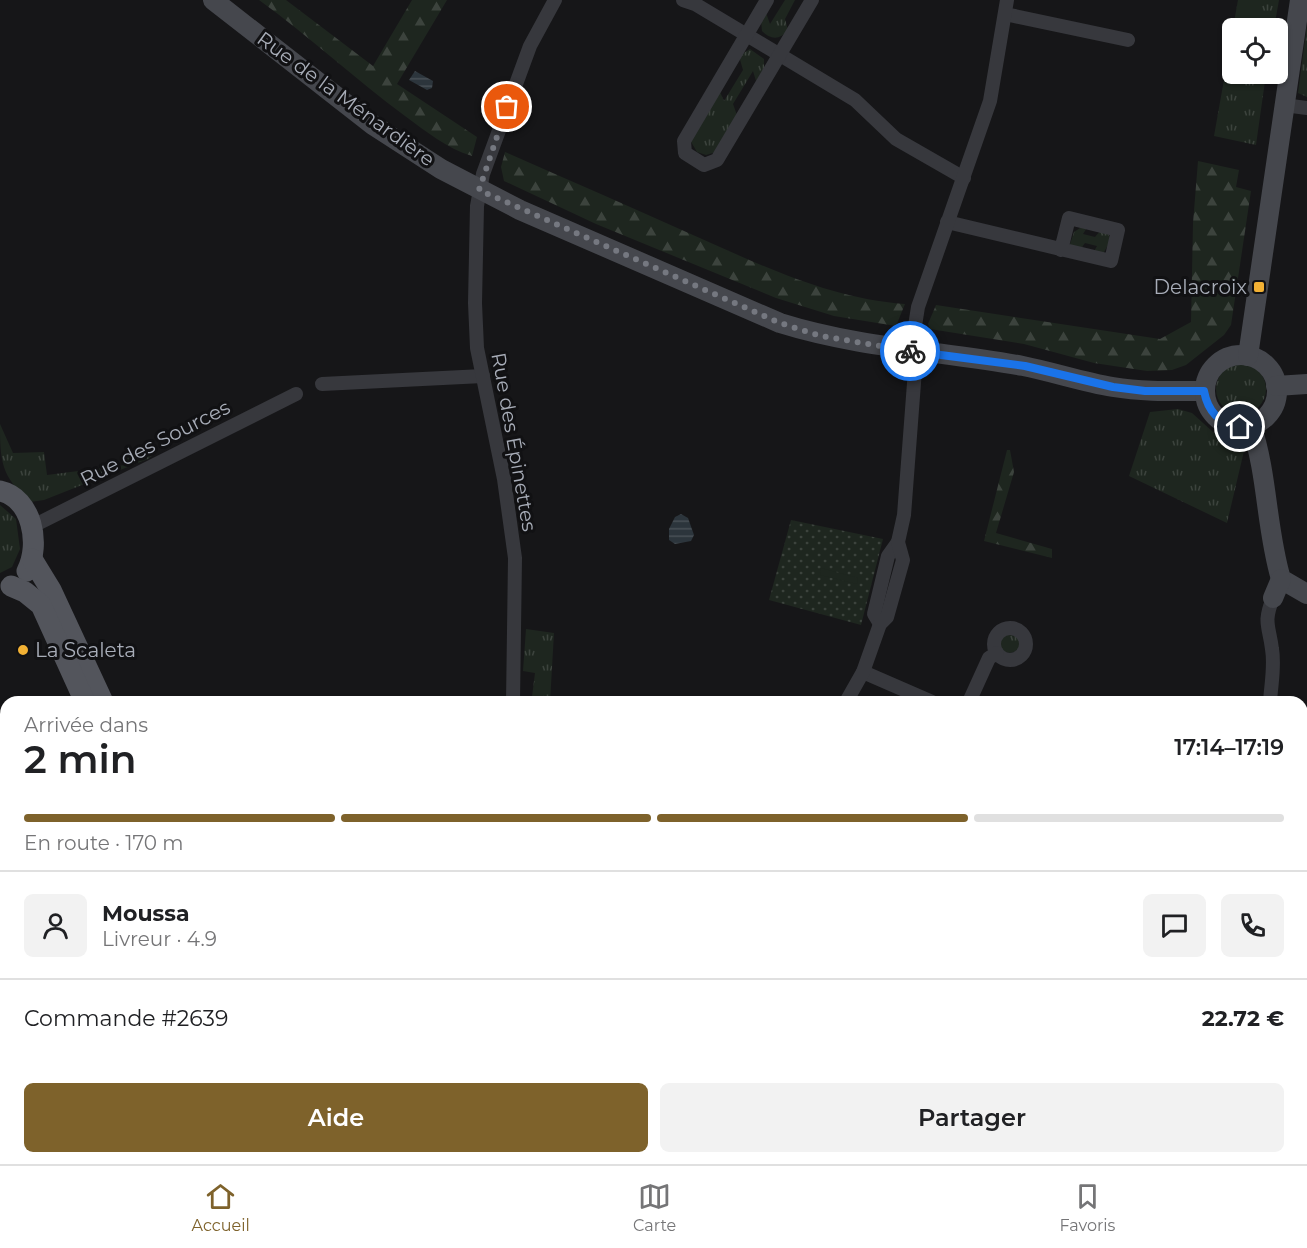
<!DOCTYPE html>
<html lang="fr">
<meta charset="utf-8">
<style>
body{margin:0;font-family:Montserrat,sans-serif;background:#f2f2f2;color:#202124;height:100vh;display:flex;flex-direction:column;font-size:22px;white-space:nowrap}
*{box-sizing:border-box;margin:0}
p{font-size:20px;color:#757577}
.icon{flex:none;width:33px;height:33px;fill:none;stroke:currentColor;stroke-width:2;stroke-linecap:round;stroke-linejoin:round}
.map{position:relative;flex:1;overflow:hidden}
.sheet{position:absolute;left:0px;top:696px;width:1308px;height:468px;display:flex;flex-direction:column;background:#fff;border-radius:18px 18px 0 0;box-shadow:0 2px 4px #0004}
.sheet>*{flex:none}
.fabs{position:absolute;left:1222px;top:18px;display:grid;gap:12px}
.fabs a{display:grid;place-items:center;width:66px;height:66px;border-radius:9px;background:#fff;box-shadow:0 2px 4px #0004;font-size:30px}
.pin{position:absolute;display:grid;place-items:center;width:51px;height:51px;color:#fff;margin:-26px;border:3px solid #fff;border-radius:50%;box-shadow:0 2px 6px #0007}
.courier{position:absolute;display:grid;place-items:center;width:60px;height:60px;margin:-30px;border:4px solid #1a73e8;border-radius:50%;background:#fff;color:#222;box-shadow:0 2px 8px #0007}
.summary em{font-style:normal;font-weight:600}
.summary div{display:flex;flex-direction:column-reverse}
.summary{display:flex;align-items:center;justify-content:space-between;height:102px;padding:0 24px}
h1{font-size:39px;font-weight:600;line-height:45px}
.bar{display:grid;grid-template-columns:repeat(4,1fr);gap:9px 6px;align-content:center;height:72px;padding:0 24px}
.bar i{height:8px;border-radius:4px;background:#e0e0e0}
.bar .on{background:#7e622b}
.bar p{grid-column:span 4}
.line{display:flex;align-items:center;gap:15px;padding:0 24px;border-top:2px solid #e0e0e0}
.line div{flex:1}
.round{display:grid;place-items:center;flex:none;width:63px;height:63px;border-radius:9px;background:#f2f2f2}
.button{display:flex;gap:12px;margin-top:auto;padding:12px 24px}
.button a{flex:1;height:69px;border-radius:9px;background:#7e622b;color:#fff;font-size:24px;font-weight:600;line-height:69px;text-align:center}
.button a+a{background:#f2f2f2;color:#202124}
.dock{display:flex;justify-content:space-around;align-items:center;height:84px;border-top:2px solid #e0e0e0;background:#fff;font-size:16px;color:#757577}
.dock a{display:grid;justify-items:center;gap:3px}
.dock .on{color:#7e622b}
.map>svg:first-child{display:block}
.grass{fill:url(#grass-tufts)}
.forest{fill:url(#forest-firs)}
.park{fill:url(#park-dots)}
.pitch{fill:#1e261f}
.water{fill:url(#water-rules)}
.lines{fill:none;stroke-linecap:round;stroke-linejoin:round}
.street{stroke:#37383d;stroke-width:14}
.secondary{stroke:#45474d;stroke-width:20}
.primary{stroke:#53555c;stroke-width:21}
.done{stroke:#757880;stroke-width:6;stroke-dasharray:0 10.8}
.route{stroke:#1a73e8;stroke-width:8}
.poi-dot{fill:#f2b134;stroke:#111113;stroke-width:2}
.labels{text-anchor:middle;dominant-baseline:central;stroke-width:6;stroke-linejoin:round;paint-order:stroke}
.street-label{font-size:20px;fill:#a8adb8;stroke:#111113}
.poi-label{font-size:20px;fill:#a8adb8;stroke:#111113;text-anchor:end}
</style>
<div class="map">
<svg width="1307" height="1164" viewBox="0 0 1307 1164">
<defs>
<pattern id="grass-tufts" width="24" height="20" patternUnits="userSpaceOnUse" patternTransform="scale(1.5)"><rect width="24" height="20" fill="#1e261f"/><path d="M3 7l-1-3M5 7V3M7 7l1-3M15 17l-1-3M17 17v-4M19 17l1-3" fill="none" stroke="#3c433d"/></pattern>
<pattern id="forest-firs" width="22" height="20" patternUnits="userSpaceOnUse" patternTransform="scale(1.5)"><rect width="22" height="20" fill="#1e261f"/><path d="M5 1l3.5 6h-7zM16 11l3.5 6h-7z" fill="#3c433d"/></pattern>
<pattern id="park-dots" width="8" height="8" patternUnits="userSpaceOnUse" patternTransform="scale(1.5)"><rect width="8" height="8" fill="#1e261f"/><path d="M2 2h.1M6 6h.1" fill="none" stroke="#3c433d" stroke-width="1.8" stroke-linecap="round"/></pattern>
<pattern id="water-rules" width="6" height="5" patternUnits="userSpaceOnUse" patternTransform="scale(1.5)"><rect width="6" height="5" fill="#2c353c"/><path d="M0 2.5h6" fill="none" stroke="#485056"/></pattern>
</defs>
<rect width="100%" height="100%" fill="#161618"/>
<g class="grass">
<path d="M785,0h10l-10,19 3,11c-8,10 -17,10 -26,1l-1,-11 4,-10 5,14z"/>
<path d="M1238,0h41l-5,28h-41z"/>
<path d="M1307,25v72l-9,-4z"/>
<path d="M1233,29v45h33l-10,71 -42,-9z"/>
<path d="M750,49l14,10v9l-8,13 -3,-10 -20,33 5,14 -22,34 -10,3 -9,-3 -7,-12 30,-48 4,9 19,-31 -4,-14z"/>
<path d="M1083,226h5l-5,8 12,3 6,-7 8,5v8l-6,11 -11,1 5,-9 -12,-3 -7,9 -9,-5 5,-15z"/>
<circle cx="1241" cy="389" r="25"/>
<path d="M1178,409l14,4 21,19 17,6 14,13 -17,72 -98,-47 21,-64z"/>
<path d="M0,424l13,29 31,-1 3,23 79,-10 -1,-8 29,-3 -6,5 -104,41 -14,2c-29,-26 -30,-41 -30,-78z"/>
<path d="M0,505l16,14 4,30 -8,18 -12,6z"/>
<path d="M526,629l28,4 -4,69 -18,-5 3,-24 -12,-2z"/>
<circle cx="1010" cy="643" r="10"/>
</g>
<g class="forest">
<path d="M259,0h27l87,66 39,-66h35l-50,84 80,53 -5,19c-26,-8 -45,-24 -67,-40 -50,-37 -95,-79 -146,-116z"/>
<path d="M505,152c63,28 126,55 188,83 68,30 137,64 212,69l-9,22 -62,-10 -58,-18 -180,-74 -92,-43 -3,-14z"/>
<path d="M1198,161l41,9 -3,17 15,4 -20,134 -7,10 -38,30 -14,5 -25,1 -53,-8 -70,-19 -94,-15 -2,-5 8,-19 224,34 31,-17 2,-99z"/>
<path d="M1007,450h3l4,22 -18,61 56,16v9l-68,-17z"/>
</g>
<path class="park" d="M791,520l92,19 -22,86 -92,-25z"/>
<path class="pitch" d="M821,568l37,10 -1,6 -37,-9z"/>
<g class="water">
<path d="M415,71l18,10 -1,7 -5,2 -18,-10z"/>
<path d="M681,514l7,4 6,17 -3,6 -16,3 -6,-4v-11l6,-12z"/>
</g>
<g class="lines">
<g class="street">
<path d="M683,0l12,4 160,96 41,39 68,39"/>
<path d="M767,0l-83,141 1,12 19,12 13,-5 95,-160"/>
<path d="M1005,14l123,26"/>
<path d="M1284,105l23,3"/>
<path d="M947,222l164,39 7,-31 -49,-12 -8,32"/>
<path d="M322,384l161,-8"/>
<path d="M31,527l265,-133"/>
<path d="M880,624l-6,-10 14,-58 10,-14"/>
<circle cx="1010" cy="644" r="16"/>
<path d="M863,672l69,30"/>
<path d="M513,702l2,-144 -11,-79 -27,-131 -2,-45 2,-97 6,-32 47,-128 25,-46"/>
<path d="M846,702l17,-30 17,-48 7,-7 16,-57 -5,-18 6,-27 11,-145 -1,-38 4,-25 72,-206 17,-101"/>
<path d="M969,702l20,-44 8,-5"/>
<path d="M1270,702c1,-17 5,-36 2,-53 -3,-24 -9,-26 1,-51"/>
<path d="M0,954l6,2"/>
<path d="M337,1158l2,6"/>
<path d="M811,1158l9,6"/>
<path d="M385,1164l6,-6"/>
<path d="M602,1164l1,-6"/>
<path d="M753,1164l1,-6"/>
<path d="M908,1164l2,-6"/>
<path d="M1100,1164l3,-6"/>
<path d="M1244,1164l1,-6"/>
</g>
<g class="secondary">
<path d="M213,0l160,125 68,44 79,41 260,113c80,25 161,28 243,43 30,6 60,16 90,21 30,5 61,4 91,4"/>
<circle cx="1241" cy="391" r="36"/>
<path d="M1248,356l52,-356"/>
<path d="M1276,386l31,-2"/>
<path d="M1251,425c17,50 15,104 30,154l26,15"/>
<path d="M1273,598l8,-19"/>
</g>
<g class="primary">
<path d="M0,491c32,7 41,53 27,80"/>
<path d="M32,559l19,31 52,112"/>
<path d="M11,586l14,6 16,13 44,97"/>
<path d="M295,1158l3,6"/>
<path d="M311,1158l3,6"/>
</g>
</g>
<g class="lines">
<path class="done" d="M507,107l-28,83 301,133 41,13 89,15"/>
<path class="route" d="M910,351l115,15 88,21 32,4h59c4,21 15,32 36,36"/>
</g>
<g class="poi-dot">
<rect x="1253" y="281" width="12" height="12" rx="3"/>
<circle cx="23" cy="650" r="6"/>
</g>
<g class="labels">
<g class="street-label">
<text transform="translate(346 99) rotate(36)">Rue de la Ménardière</text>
<text transform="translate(514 442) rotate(80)">Rue des Épinettes</text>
<text transform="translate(155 443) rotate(-27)">Rue des Sources</text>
</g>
<g class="poi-label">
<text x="1247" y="287">Delacroix</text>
<text x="35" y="650" text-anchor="start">La Scaleta</text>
</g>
</g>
</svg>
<div class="fabs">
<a><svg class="icon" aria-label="locate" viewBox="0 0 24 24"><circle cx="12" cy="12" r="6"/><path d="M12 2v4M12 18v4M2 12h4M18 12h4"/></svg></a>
</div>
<div class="pin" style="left:507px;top:107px;background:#ea580c"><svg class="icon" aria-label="bag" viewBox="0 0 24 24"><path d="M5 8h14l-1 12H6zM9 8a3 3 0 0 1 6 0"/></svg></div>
<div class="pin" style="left:1240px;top:427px;background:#1f2937"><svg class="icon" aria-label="home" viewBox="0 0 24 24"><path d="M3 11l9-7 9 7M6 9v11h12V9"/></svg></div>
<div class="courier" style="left:910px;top:351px"><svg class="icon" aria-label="bike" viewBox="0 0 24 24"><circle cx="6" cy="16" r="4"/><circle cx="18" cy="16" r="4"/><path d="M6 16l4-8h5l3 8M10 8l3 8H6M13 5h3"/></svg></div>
<section class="sheet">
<div class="summary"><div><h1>2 min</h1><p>Arrivée dans</p></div><em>17:14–17:19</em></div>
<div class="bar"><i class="on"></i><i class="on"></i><i class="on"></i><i></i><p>En route · 170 m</p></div>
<div class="line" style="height:108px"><a class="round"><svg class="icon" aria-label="person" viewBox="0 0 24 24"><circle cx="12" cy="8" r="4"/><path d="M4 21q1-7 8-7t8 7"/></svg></a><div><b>Moussa</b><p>Livreur · 4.9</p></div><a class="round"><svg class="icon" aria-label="chat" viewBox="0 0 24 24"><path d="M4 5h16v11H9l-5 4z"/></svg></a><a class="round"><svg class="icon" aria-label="phone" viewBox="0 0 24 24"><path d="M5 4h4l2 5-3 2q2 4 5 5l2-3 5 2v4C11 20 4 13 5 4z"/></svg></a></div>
<div class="line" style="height:78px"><div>Commande #2639</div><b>22.72 €</b></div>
<div class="button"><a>Aide</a><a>Partager</a></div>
</section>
</div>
<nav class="dock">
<a class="on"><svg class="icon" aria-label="home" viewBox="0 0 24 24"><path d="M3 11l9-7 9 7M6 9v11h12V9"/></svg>Accueil</a>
<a><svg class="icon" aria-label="map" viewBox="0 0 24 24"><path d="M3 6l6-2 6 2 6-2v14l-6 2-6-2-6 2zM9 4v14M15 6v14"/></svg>Carte</a>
<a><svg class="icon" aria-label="saved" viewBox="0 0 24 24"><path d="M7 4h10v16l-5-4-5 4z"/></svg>Favoris</a>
</nav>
